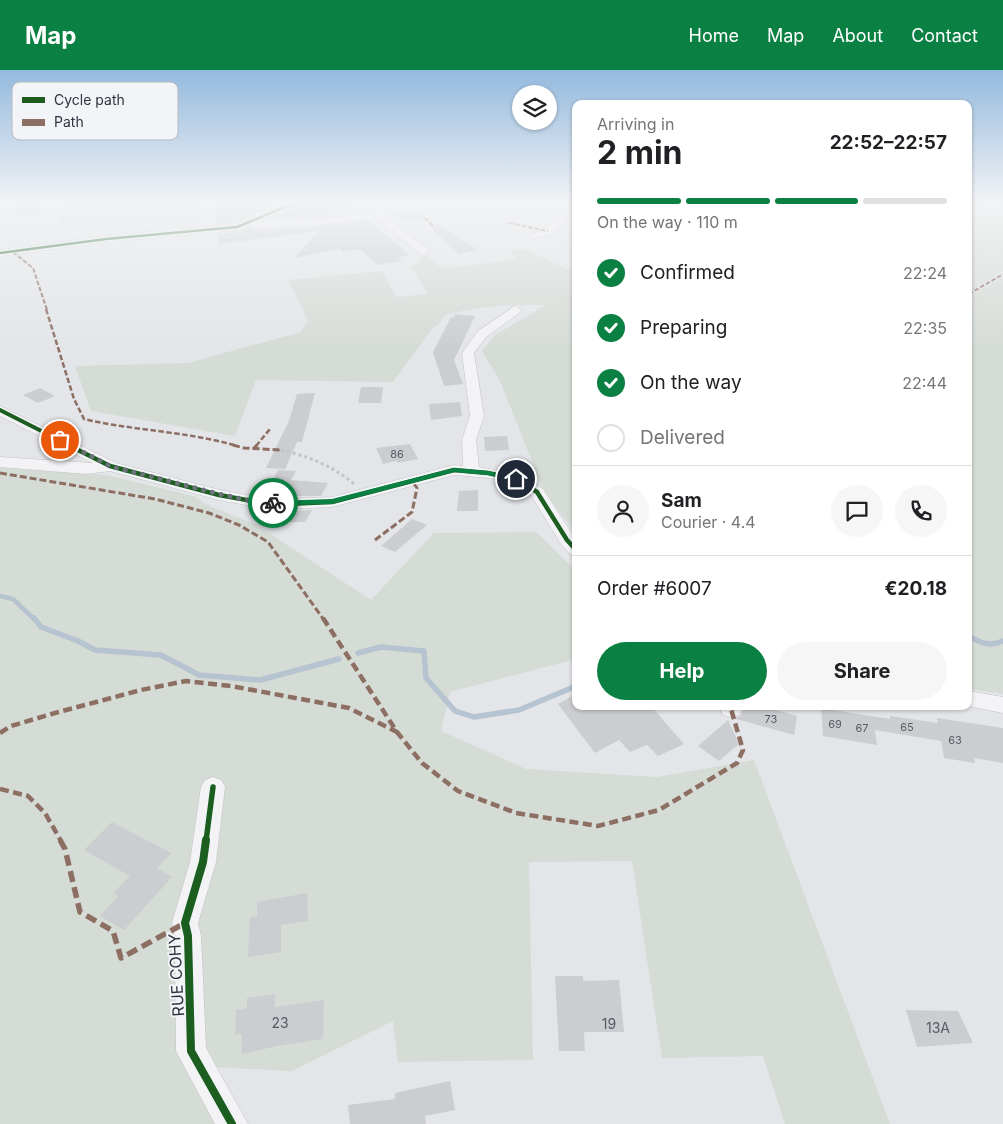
<!DOCTYPE html>
<meta charset="utf-8">
<style>
body{margin:0;font-family:Inter,sans-serif;background:#f6f6f6;color:#202124;height:100vh;display:flex;flex-direction:column;font-size:19px;white-space:nowrap}
*{box-sizing:border-box;margin:0}
p{font-size:16px;color:#757577}
.icon{flex:none;width:28px;height:28px;fill:none;stroke:currentColor;stroke-width:2;stroke-linecap:round;stroke-linejoin:round}
.map{position:relative;flex:1;overflow:hidden}
.panel{position:absolute;left:572px;top:30px;width:400px;height:610px;display:flex;flex-direction:column;background:#fff;border-radius:10px;box-shadow:0 1px 4px #0004}
.panel>*{flex:none}
.tools{position:absolute;left:512px;top:15px;display:grid;gap:10px}
.tools a{display:grid;place-items:center;width:45px;height:45px;border-radius:50%;background:#fff;box-shadow:0 1px 4px #0004;font-size:25px}
.pin{position:absolute;display:grid;place-items:center;width:42px;height:42px;color:#fff;margin:-21px;border:2px solid #fff;border-radius:50%;box-shadow:0 1px 5px #0007}
.courier{position:absolute;display:grid;place-items:center;width:50px;height:50px;margin:-25px;border:4px solid #0b8043;border-radius:50%;background:#fff;color:#222;box-shadow:0 1px 6px #0007}
.headline em{font-style:normal;font-weight:700}
.headline div{display:flex;flex-direction:column-reverse}
.headline{display:flex;align-items:center;justify-content:space-between;height:85px;padding:0 25px}
h1{font-size:32px;font-weight:700;line-height:38px}
.bar{display:grid;grid-template-columns:repeat(4,1fr);gap:8px 5px;align-content:center;height:60px;padding:0 25px}
.bar i{height:6px;border-radius:4px;background:#e0e0e0}
.bar .current{background:#0b8043}
.bar p{grid-column:span 4}
.line{display:flex;align-items:center;gap:12px;padding:0 25px;border-top:1px solid #e0e0e0}
.line div{flex:1}
.round{display:grid;place-items:center;flex:none;width:52px;height:52px;border-radius:26px;background:#f6f6f6}
ol{padding:0 25px;list-style:none}
li{display:flex;align-items:center;gap:15px;height:55px}
li p{margin-inline-start:auto}
li .icon{padding:5px;border-radius:50%;background:#0b8043;color:#fff;stroke-width:4}
li:last-child{color:#757577}
li i{width:28px;height:28px;border:2px solid #e0e0e0;border-radius:50%}
.primary-button{display:flex;gap:10px;margin-top:auto;padding:10px 25px}
.primary-button a{flex:1;height:58px;border-radius:30px;background:#0b8043;color:#fff;font-size:20px;font-weight:700;line-height:58px;text-align:center}
.primary-button a+a{background:#f6f6f6;color:#202124}
header{display:flex;align-items:center;gap:30px;box-sizing:border-box;height:70px;padding:0 25px;background:#0b8043;color:#fff}
header strong{font-size:24px}
nav{display:flex;gap:28px;margin-inline-start:auto;font-size:18px}
.map>svg:first-child{display:block}
.built{fill:#d2d5db}
.green{fill:#d5dbd5}
.lines{fill:none;stroke-linecap:round;stroke-linejoin:round}
.stream-far1{stroke:#b6c3d0;stroke-width:4.5}
.stream{stroke:#b6c3d0;stroke-width:5.5}
.building{fill:#cccdd0}
.minor-casing{stroke:#c2c3c6;stroke-width:1}
.path{stroke:#c3c4c7;stroke-width:3;stroke-dasharray:3 3;stroke-linecap:butt}
.minor{fill:#f3f3f5;fill-rule:evenodd}
.quiet-far4{stroke:#8d6e63;stroke-width:2;stroke-dasharray:4.5 2;stroke-linecap:butt}
.quiet-far3{stroke:#8d6e63;stroke-width:2.5;stroke-dasharray:5.5 2.5;stroke-linecap:butt}
.quiet-far2{stroke:#8d6e63;stroke-width:3;stroke-dasharray:7 3;stroke-linecap:butt}
.quiet-far1{stroke:#8d6e63;stroke-width:4.5;stroke-dasharray:9 4.5;stroke-linecap:butt}
.quiet{stroke:#8d6e63;stroke-width:5.5;stroke-dasharray:11 5.5;stroke-linecap:butt}
.cycleway-far4-casing{stroke:#f2f4f7;stroke-width:4.5}
.cycleway-far3-casing{stroke:#f2f4f7;stroke-width:6}
.cycleway-far2-casing{stroke:#f2f4f7;stroke-width:8}
.cycleway-far1-casing{stroke:#f2f4f7;stroke-width:9}
.cycleway-casing{stroke:#f2f4f7;stroke-width:11}
.cycleway-far4{stroke:#1b5e20;stroke-width:2.5}
.cycleway-far3{stroke:#1b5e20;stroke-width:4}
.cycleway-far2{stroke:#1b5e20;stroke-width:4.5}
.cycleway-far1{stroke:#1b5e20;stroke-width:5.5}
.cycleway{stroke:#1b5e20;stroke-width:8}
.route{fill:#0b8043}
.done{stroke:#6c727a;stroke-width:5;stroke-dasharray:0 9}
.labels{text-anchor:middle;dominant-baseline:central;stroke-width:4;stroke-linejoin:round;paint-order:stroke}
.number-label{font-size:11px;fill:#555b64}
.near-number-label{font-size:14px;fill:#555b64}
.near-street-label{font-size:16px;fill:#2c343f;stroke:#f2f4f7}
.key{fill:#f2f4f7;stroke:#b7bac0;stroke-width:1}
.key-label{font-size:14px;fill:#2c343f}
</style>
<header>
<strong>Map</strong>
<nav><a>Home</a><a>Map</a><a>About</a><a>Contact</a></nav>
</header>
<div class="map">
<svg width="1003" height="1054" viewBox="0 0 1003 1054">
<rect width="100%" height="100%" fill="#e3e5e8"/>
<path class="built" d="M59,133h172l-2,2 -19,5 -9,9 -140,5z"/>
<g class="green">
<path d="M969,133h34v68l-34,21z"/>
<path d="M524,179l43,20h9v264l-31,-39 -45,-113 -18,-30 13,-16 51,-30c-33,-1 -68,1 -101,10l-6,9 -8,6 -38,52 -137,-2 -21,56 -144,-25 -16,-45 113,-3 113,-31 7,-12 -20,-40 94,-9 14,26 32,-3 -18,-28 10,-2 -2,-6 9,-2 13,11 9,1 68,-9 -8,-8z"/>
<path d="M1003,206v418l-34,-5v-393z"/>
<path d="M0,398l106,7 88,21 15,10 46,18 116,76 63,-67 102,-1 40,39v88l-126,33 -9,39 85,38 131,8 97,-17 136,364h-105l-22,-68 -101,2 -30,-197 -103,1 4,198 -135,2 -5,-41 -101,50 -98,-5 36,58h-230z"/>
</g>
<g class="lines">
<path class="stream-far1" d="M0,526l13,3 22,21"/>
<g class="stream">
<path d="M34,548l7,9 37,14 17,9 66,5 38,20 61,5 79,-21"/>
<path d="M969,566c11,7 21,11 34,5"/>
<path d="M358,583l23,-6 43,4 2,27 29,33 19,6 45,-7 57,-24"/>
</g>
</g>
<g class="building">
<path d="M13,133h27l2,13 -27,2z"/>
<path d="M216,133h66l-47,19 -18,2z"/>
<path d="M302,133h46l11,9 -91,8z"/>
<path d="M417,141l10,7 -24,2 -8,-5z"/>
<path d="M368,150l42,35 -13,3 4,3 -24,4 -17,-16 -17,3 -3,-3 -46,9 25,-27 -100,13 -1,-10 19,-2 13,-5 5,3 86,-5z"/>
<path d="M437,154l41,26 -19,4 -27,-25z"/>
<path d="M455,244l20,2 -21,44 9,24 -19,2 -11,-34 18,-35 3,1z"/>
<path d="M361,317h22l-2,16h-23z"/>
<path d="M40,318l15,8 -17,7 -15,-8z"/>
<path d="M315,323l-13,49h-5l-12,27 -19,-1 23,-47 8,-27z"/>
<path d="M460,332l2,14 -31,4 -2,-16z"/>
<path d="M507,366l2,14 -24,1 -1,-14z"/>
<path d="M410,374l8,15 -20,4 -2,-2 -13,3 -7,-16z"/>
<path d="M278,400l18,1 -5,9 37,3 -7,13h-50l1,-2 -6,-1z"/>
<path d="M478,420v21h-21l2,-20z"/>
<path d="M265,439l21,2 26,-1 -7,12h-32l2,-4h-13z"/>
<path d="M412,449l15,6 -32,27 -14,-6z"/>
<path d="M576,624v12h75l33,38 -26,12 -11,-11 -17,7 -11,-12 -24,13 -37,-49z"/>
<path d="M743,636h19l35,10 -3,19 -61,-17 8,-2z"/>
<path d="M821,638l69,11v-3l48,7 -1,-5 66,10v35l-29,-5 1,5 -31,-5 -3,-17 -66,-11 2,15 -54,-9z"/>
<path d="M728,650l11,24 -20,17 -21,-15z"/>
<path d="M112,752l59,31 -14,15 15,9 -48,53 -24,-14 18,-20 -5,-3 17,-17 -46,-26z"/>
<path d="M307,823l1,28 -27,4v27l-33,5 2,-39 7,-2v-14z"/>
<path d="M555,906h28v5l36,-1 5,52h-40l1,19h-26z"/>
<path d="M275,924v13l49,-7 -1,39 -46,7 -35,8v-20l-7,1 1,-25 11,-2v-10z"/>
<path d="M906,940l52,1 15,32 -56,4z"/>
<path d="M450,1011l5,29 -30,6 1,8h-76l-2,-19 47,-6v-6z"/>
</g>
<g class="lines">
<g class="minor-casing">
<g id="minor">
<path d="M204,133h10l-9,7 -5,-3z"/>
<path d="M287,133h13l-42,19 83,-5 76,-12v4l-33,6 45,36 -5,3 -4,-1 -46,-36 -33,6 -86,5 -5,-3 -13,5 -131,12 -106,14v-6l106,-14 129,-12z"/>
<path d="M576,135v7l-27,23 -18,3v-4l10,-3z"/>
<path d="M515,236l6,4 -2,3 -33,24 -12,16 10,63 -8,24 3,27 43,9 21,13 33,51v15l-6,-1 -9,-10 -30,-49 -20,-12 -23,-5 -34,-3 -122,32 -46,2 -29,-2 -38,-7 -109,-29 -24,3 -86,-7v-10l93,6 -93,-47v-10l116,57 104,27 37,7 29,2 46,-2 122,-32 9,1 -1,-26 8,-24 -8,-63 16,-22z"/>
<path d="M969,621l34,6v16l-36,-7h2z"/>
<path d="M719,636h22l1,3 -3,6 -8,2 -8,-2z"/>
<path d="M213,707l8,3 4,7 -9,75 -18,61 3,13 5,112 42,76h-33l-39,-73 -1,-115 -3,-13 18,-61 11,-75 4,-7z"/>
</g>
</g>
<path class="path" d="M281,380c27,6 52,16 73,34"/>
<use href="#minor" class="minor"/>
<g class="quiet-far4">
<path d="M425,148l9,9"/>
<path d="M509,153l39,8"/>
<path d="M13,182l20,16 14,42"/>
<path d="M969,224l34,-20"/>
</g>
<g class="quiet-far3">
<path d="M46,239l28,90 10,20c50,12 103,12 153,27"/>
<path d="M256,376l14,-17"/>
</g>
<g class="quiet-far2">
<path d="M233,375l11,3 37,2"/>
<path d="M253,379l4,-4"/>
<path d="M0,403l155,26 54,14 30,12 29,17 56,78"/>
<path d="M375,470l37,-28 5,-24 -5,-7"/>
</g>
<g class="quiet-far1">
<path d="M323,548l74,114 25,31 36,28 58,22 82,13 61,-16 78,-47 6,-13 -12,-41"/>
<path d="M0,663l11,-7 44,-13 86,-23 45,-9 45,5 118,22 48,24"/>
<path d="M0,719l28,7 17,17 16,28"/>
</g>
<path class="quiet" d="M60,770l5,9 15,63 33,19 8,27 64,-35"/>
<g class="cycleway-far4-casing">
<path id="cycleway-far4" d="M0,183l106,-14 131,-12 58,-24"/>
</g>
<g class="cycleway-far3-casing">
<path id="cycleway-far3" d="M0,340l71,36"/>
</g>
<g class="cycleway-far2-casing">
<path id="cycleway-far2" d="M68,375l42,21 109,29 38,7 29,2 46,-2 122,-32 34,3 28,6 21,13 30,48 9,10"/>
</g>
<g class="cycleway-far1-casing">
<path id="cycleway-far1" d="M206,771l7,-54"/>
</g>
<g class="cycleway-casing">
<path id="cycleway" d="M206,770l-3,22 -18,61 3,13 3,115 41,73"/>
</g>
<use href="#cycleway-far4" class="cycleway-far4"/>
<use href="#cycleway-far3" class="cycleway-far3"/>
<use href="#cycleway-far2" class="cycleway-far2"/>
<use href="#cycleway-far1" class="cycleway-far1"/>
<use href="#cycleway" class="cycleway"/>
</g>
<linearGradient id="sky" x2="0" y2="1"><stop stop-color="#94bade"/><stop offset="0.47" stop-color="#f2f3f5"/><stop offset="1" stop-color="#f2f3f5" stop-opacity="0"/></linearGradient>
<rect width="1003" height="280" fill="url(#sky)"/>
<path class="route" d="M454,398l34,3 31,8 -3,2 -28,-6 -34,-3 -122,32 -59,1 -3,-2 3,-2 59,-2z"/>
<g class="lines">
<path class="done" d="M60,370l50,26 109,28 38,8 16,1"/>
</g>
<g class="labels">
<g class="number-label">
<text x="397" y="384">86</text>
<text x="771" y="649">73</text>
<text x="835" y="654">69</text>
<text x="907" y="657">65</text>
<text x="862" y="658">67</text>
<text x="955" y="670">63</text>
</g>
<g class="near-number-label">
<text x="280" y="952">23</text>
<text x="609" y="953">19</text>
<text x="938" y="957">13A</text>
</g>
<g class="near-street-label">
<text transform="translate(176 905) rotate(-93)">RUE COHY</text>
</g>
</g>
<rect x="12" y="12" width="166" height="58" rx="8" class="key"/>
<rect x="22" y="27" width="23" height="6" fill="#1b5e20"/>
<rect x="22" y="49" width="23" height="7" fill="#8d6e63"/>
<g class="key-label">
<text x="54" y="35">Cycle path</text>
<text x="54" y="57">Path</text>
</g>
</svg>
<div class="tools">
<a><svg class="icon" aria-label="layers" viewBox="0 0 24 24"><path d="M12 4l9 5-9 5-9-5zM3 14l9 5 9-5"/></svg></a>
</div>
<div class="pin" style="left:60px;top:370px;background:#ea580c"><svg class="icon" aria-label="bag" viewBox="0 0 24 24"><path d="M5 8h14l-1 12H6zM9 8a3 3 0 0 1 6 0"/></svg></div>
<div class="pin" style="left:516px;top:409px;background:#1f2937"><svg class="icon" aria-label="home" viewBox="0 0 24 24"><path d="M3 11l9-7 9 7M6 9v11h12V9"/></svg></div>
<div class="courier" style="left:273px;top:433px"><svg class="icon" aria-label="bike" viewBox="0 0 24 24"><circle cx="6" cy="16" r="4"/><circle cx="18" cy="16" r="4"/><path d="M6 16l4-8h5l3 8M10 8l3 8H6M13 5h3"/></svg></div>
<section class="panel">
<div class="headline"><div><h1>2 min</h1><p>Arriving in</p></div><em>22:52–22:57</em></div>
<div class="bar"><i class="current"></i><i class="current"></i><i class="current"></i><i></i><p>On the way · 110 m</p></div>
<ol>
<li><svg class="icon" aria-label="check" viewBox="0 0 24 24"><path d="M5 12l5 5 9-10"/></svg>Confirmed<p>22:24</p></li>
<li><svg class="icon" aria-label="check" viewBox="0 0 24 24"><path d="M5 12l5 5 9-10"/></svg>Preparing<p>22:35</p></li>
<li><svg class="icon" aria-label="check" viewBox="0 0 24 24"><path d="M5 12l5 5 9-10"/></svg>On the way<p>22:44</p></li>
<li><i></i>Delivered</li>
</ol>
<div class="line" style="height:90px"><a class="round"><svg class="icon" aria-label="person" viewBox="0 0 24 24"><circle cx="12" cy="8" r="4"/><path d="M4 21q1-7 8-7t8 7"/></svg></a><div><b>Sam</b><p>Courier · 4.4</p></div><a class="round"><svg class="icon" aria-label="chat" viewBox="0 0 24 24"><path d="M4 5h16v11H9l-5 4z"/></svg></a><a class="round"><svg class="icon" aria-label="phone" viewBox="0 0 24 24"><path d="M5 4h4l2 5-3 2q2 4 5 5l2-3 5 2v4C11 20 4 13 5 4z"/></svg></a></div>
<div class="line" style="height:65px"><div>Order #6007</div><b>€20.18</b></div>
<div class="primary-button"><a>Help</a><a>Share</a></div>
</section>
</div>
